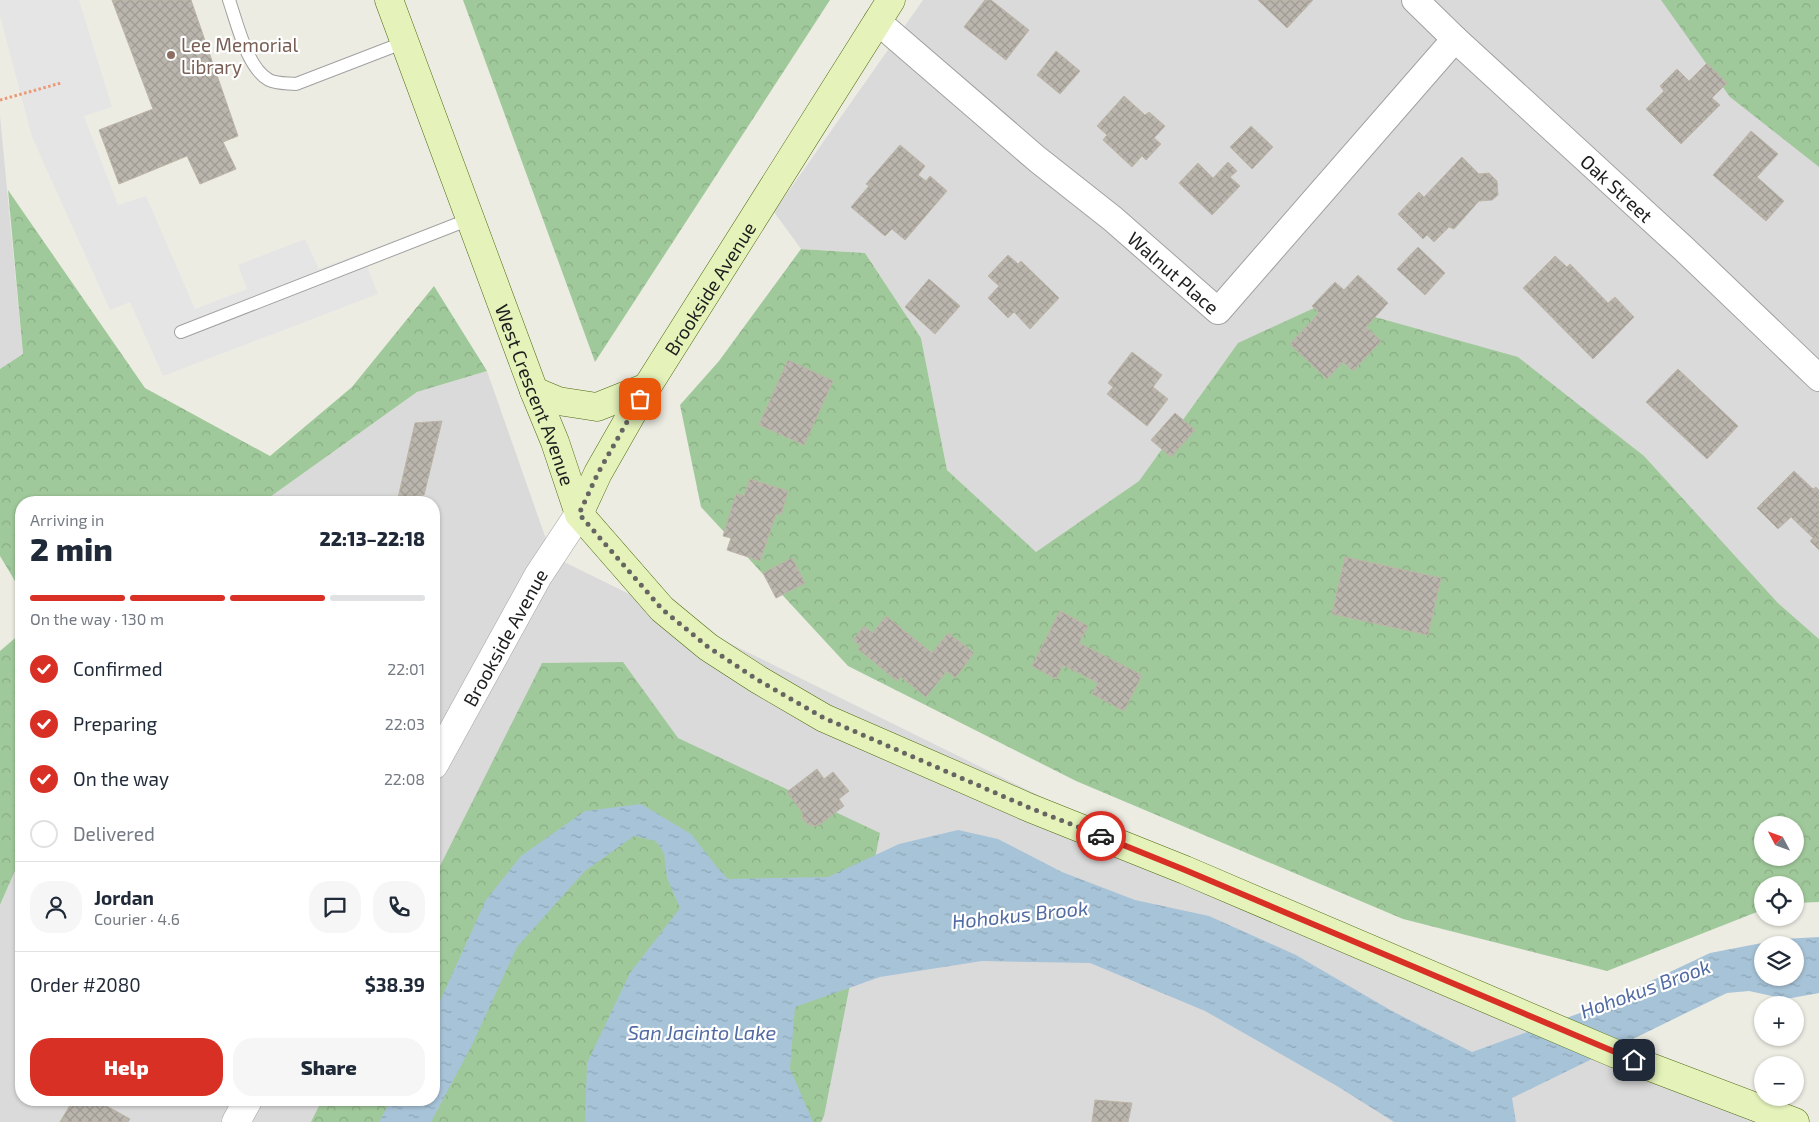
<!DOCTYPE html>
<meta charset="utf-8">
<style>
body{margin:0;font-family:"Exo 2",sans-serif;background:#f6f6f7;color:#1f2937;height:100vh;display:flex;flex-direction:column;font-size:19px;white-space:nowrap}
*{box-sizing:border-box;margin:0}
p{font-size:16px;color:#747a83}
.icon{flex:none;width:28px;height:28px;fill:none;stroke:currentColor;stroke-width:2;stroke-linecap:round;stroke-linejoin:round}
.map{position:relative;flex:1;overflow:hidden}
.drawer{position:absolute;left:15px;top:496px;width:425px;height:610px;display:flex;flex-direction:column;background:#fff;border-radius:20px;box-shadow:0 1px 4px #0004}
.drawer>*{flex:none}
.needle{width:32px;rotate:311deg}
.tools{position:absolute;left:1754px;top:816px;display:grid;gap:10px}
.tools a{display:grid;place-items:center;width:50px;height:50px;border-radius:50%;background:#fff;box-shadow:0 1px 4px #0004;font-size:25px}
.pin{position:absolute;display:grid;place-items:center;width:42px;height:42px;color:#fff;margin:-21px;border-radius:10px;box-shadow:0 2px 8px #0006}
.courier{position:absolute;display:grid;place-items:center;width:50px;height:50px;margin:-25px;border:4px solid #d93025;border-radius:50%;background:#fff;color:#222;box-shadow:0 1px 6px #0007}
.head em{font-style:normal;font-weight:800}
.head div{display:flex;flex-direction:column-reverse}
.head{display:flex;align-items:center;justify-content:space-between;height:85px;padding:0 15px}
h1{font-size:32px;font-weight:800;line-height:38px}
.bar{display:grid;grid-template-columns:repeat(4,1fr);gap:8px 5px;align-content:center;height:60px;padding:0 15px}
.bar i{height:6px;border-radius:4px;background:#e0e1e3}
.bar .active{background:#d93025}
.bar p{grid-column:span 4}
.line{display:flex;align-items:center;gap:12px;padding:0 15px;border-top:1px solid #e0e1e3}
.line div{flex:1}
.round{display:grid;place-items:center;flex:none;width:52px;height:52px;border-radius:20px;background:#f6f6f7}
ol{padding:0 15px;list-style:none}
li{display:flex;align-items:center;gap:15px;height:55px}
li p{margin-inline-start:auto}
li .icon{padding:5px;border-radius:50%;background:#d93025;color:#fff;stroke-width:4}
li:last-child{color:#747a83}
li i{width:28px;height:28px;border:2px solid #e0e1e3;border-radius:50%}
.primary-button{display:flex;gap:10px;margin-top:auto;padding:10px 15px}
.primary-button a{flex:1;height:58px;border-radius:20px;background:#d93025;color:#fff;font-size:20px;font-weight:800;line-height:58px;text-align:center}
.primary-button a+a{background:#f6f6f7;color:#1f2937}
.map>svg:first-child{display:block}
.residential{fill:#dbdada}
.forest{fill:url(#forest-crowns);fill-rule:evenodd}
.parking{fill:#e5e5e5}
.water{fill:url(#water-ripples);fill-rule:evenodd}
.building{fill:url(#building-cross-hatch);stroke:#bdb5a7}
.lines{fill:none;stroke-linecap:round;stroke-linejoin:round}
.service-casing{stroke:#a1a1a1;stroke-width:14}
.minor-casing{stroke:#a1a1a1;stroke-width:28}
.tertiary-casing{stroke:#a1a1a1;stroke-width:29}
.secondary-casing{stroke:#4d690e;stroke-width:29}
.path{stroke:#ed9874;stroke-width:3;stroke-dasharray:2.5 2.5;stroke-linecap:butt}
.service{stroke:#fff;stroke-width:12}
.minor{stroke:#fff;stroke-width:26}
.tertiary{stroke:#fff;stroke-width:28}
.secondary{stroke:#e5f3bb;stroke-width:28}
.done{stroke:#666562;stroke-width:5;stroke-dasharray:0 9}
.route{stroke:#d93025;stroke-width:6}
.education-dot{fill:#8d6e63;stroke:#fff;stroke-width:2}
.labels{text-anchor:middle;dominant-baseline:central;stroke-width:4.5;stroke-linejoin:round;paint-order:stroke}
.education-label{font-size:19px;fill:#785e54;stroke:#fff;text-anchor:start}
.street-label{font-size:19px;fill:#1d1d1d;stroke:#fff}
.water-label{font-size:20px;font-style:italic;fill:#526ba3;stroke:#fff}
</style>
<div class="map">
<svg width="1819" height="1122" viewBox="0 0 1819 1122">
<defs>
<pattern id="forest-crowns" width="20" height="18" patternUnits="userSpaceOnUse" patternTransform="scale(1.25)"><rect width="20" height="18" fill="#a0c99b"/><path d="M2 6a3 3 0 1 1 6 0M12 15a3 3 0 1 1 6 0" fill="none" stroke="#89ac85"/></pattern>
<pattern id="water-ripples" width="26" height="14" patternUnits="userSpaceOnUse" patternTransform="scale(1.25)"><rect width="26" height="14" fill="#a7c3d7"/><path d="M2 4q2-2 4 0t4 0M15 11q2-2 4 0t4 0" fill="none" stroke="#8fa7b8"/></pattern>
<pattern id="building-cross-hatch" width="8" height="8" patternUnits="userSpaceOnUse" patternTransform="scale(1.25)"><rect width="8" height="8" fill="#bab5ad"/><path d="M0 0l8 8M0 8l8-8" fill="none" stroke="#9f9b94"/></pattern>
</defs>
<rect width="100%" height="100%" fill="#edece3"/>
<g class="residential">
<path d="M923,0h896v639l-42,-37 -539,-259 -99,138 -103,72 -89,-83 -26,-132 -56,-85 -64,-4 -27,-37z"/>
<path d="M0,116l23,239 -23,14z"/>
<path d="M487,371l65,185 634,312 617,254h-1803v-217l21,-48v243h413v-598h-171l154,-110z"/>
</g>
<g class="forest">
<path d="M463,0h367l-235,362z"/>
<path d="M1661,0h158v167l-89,-70z"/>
<path d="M8,190l137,198 125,68 82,-69 82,-101 53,85 -70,21 -154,110h-242v89l-21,-35v-187l23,-15z"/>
<path d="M801,249l64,4 56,85 26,132 89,82 103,-71 99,-138 87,-40 193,54 126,99 133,146 42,37v263l-24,1v-18h-33v25l-155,61 -204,-52 -327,-138 -228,-115 -147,-159 -21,-102 39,-44zM1762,825h33v33h-33z"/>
<path d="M21,633v224l-21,48v-254z"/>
<path d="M623,662l55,76 202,95 -56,283 -3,6h-510l11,-22h112v-222l108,-215z"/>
</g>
<path class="parking" d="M0,0h79l33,107 -28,9 34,89 28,-9 49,113 52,-20 -9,-24 67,-26 14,30 43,-16 16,41 -215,82 -33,-74 -20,8 -78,-173 -32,-121z"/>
<path class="water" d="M641,804l50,30 26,33 11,12 100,-2 71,-33 59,-14 40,9 64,33 73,28 74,16 87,39 96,56 80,41 122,-44 116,-55 73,-14 36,-2v56l-33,6 -37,-8 -22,2 -215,105 4,24h-122l-57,-36 -132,-75 -115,-48 -108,-2 -102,16 -85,30 -5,62 23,53h-228l2,-59 43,-90 50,-65 -13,-30 -3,-25 -8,-12 -22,-5 -49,35 -68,76 -46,100 -40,75h-52l12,-22h43v-86l52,-114 35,-44 64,-45zM1762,945h33v33h-33z"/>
<g class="building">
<path d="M112,0h79l47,136 -15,6 13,27 -36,15 -13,-28 -68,28 -20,-54 54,-21z"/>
<path d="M985,0h6l38,30 -23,30 -42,-33z"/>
<path d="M1258,0h55l-26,28z"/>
<path d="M1056,51l24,20 -20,23 -23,-19z"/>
<path d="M1707,63l20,20 -15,15 8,7 -39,39 -35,-35 18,-18 -4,-5 17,-17 12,12z"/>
<path d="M1124,96l21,19 4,-3 16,14 -11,12 7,6 -15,16 -4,-4 -10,11 -29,-27 4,-5 -10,-9z"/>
<path d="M1251,126l22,21 -21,22 -22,-22z"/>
<path d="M1751,131l27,23 -21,23 27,24 -18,20 -53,-46z"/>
<path d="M900,145l25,21 -7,9 8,6 4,-5 17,15 -42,49 -13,-11 -7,7 -34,-29 18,-21 -3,-2z"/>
<path d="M1462,157l17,17 10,-1 8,8 1,14 -6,5 -13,1 -25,28 -5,-2 -15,15 -7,-7 -4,4 -25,-25 21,-22 5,5z"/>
<path d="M1228,162l9,9 -7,6 10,9 -28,29 -33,-32 19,-20 15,15z"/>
<path d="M1418,247l27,26 -20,22 -28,-26z"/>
<path d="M1008,255l10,9 3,-3 38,37 -29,31 -16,-17 -6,6 -20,-20 11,-12 -11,-10z"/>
<path d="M1555,256l12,11 3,-3 38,39 7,-6 19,20 -41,42 -70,-71z"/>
<path d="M1358,275l30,28 -22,24 15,14 -28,30 -10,-9 -16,17 -37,-35 29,-31 -7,-7 23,-24 9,8z"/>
<path d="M929,279l31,27 -25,28 -30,-27z"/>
<path d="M1132,352l30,23 -9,12 15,12 -21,27 -40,-32 6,-7 -5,-4z"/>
<path d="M788,360l45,21 -29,64 -45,-20z"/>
<path d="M1678,369l60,57 -31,33 -61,-57z"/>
<path d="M1175,413l20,17 -24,27 -20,-17z"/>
<path d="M442,421l-18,74 -26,3 17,-75z"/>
<path d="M1794,471l19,18 3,-2 3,3v60l-9,-9 3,-3 -22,-21 -13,12 -21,-21z"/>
<path d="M750,479l38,12 -7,24 -5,-1 -16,47 -33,-11 4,-12 -8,-2 13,-42 8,2z"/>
<path d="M1345,557l96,21 -13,57 -96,-21z"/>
<path d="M792,558l13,25 -29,15 -13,-25z"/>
<path d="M1060,611l28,15 -9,17 63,32 -18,36 -32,-17 6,-11 -35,-18 -7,14 -24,-13z"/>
<path d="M886,616l46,37 16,-20 26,20 -19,25 -8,-7 -21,26 -25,-20 -4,4 -39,-32 3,-3 -8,-6 11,-14 9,7z"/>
<path d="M817,769l7,10 9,-7 16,19 -10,8 5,7 -25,19 -8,1 -8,-6 -1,-8 -15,-20z"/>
<path d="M73,1100h23l34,19 -2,3h-68z"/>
<path d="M1095,1100l37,3 -4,19h-36z"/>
</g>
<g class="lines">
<g class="service-casing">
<g id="service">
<path d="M229,0c8,23 18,68 40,80 8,4 18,3 27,4l109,-42"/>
<path d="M181,332l289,-113"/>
</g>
</g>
<g class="minor-casing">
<g id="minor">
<path id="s1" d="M1415,0l40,39 228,209 136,130"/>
<path id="s2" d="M877,21l160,138 76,60 105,92 237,-272"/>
</g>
</g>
<g class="tertiary-casing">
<g id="tertiary">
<path id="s3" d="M434,765l104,-189 41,-62"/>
<path d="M236,1122l12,-22"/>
</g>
</g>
<g class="secondary-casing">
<g id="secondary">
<path id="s4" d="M389,0l145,391 21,51 24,72 83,95 46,38 51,33 65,38 206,90 155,62 431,184 179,68"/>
<path d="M534,391l24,10 39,6 50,-20"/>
<path id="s5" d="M579,514l19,-41 49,-86 244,-387"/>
</g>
</g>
<path class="path" d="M0,100l61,-17"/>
<use href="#service" class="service"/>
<use href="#minor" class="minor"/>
<use href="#tertiary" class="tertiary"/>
<use href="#secondary" class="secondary"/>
</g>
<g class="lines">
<path class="done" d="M640,399l-42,74 -19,41 83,95 46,38 50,33 66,38 206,90 71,28"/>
<path class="route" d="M1101,836l84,34 449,190"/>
</g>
<circle class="education-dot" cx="171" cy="55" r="5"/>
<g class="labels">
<g class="education-label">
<text x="181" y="44">Lee Memorial<tspan x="181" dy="22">Library</tspan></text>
</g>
<g class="street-label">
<text stroke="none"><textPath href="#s1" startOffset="276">Oak Street</textPath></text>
<text stroke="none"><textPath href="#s2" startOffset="389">Walnut Place</textPath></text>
<text stroke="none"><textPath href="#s5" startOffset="261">Brookside Avenue</textPath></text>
<text stroke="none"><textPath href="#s4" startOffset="421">West Crescent Avenue</textPath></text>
<text stroke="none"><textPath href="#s3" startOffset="146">Brookside Avenue</textPath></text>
</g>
<g class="water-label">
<text transform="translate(1020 914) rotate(-6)">Hohokus Brook</text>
<text transform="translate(1645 988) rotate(-20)">Hohokus Brook</text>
<text x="702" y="1032">San Jacinto Lake</text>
</g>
</g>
</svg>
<div class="tools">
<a><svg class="needle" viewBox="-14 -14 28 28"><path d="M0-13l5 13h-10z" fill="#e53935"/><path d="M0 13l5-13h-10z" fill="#747a83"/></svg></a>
<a><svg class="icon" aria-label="locate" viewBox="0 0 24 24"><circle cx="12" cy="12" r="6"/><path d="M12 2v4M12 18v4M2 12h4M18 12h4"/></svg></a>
<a><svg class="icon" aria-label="layers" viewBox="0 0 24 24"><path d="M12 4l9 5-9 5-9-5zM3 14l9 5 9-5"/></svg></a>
<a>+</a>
<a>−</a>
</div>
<div class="pin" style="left:640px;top:399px;background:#ea580c"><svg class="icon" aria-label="bag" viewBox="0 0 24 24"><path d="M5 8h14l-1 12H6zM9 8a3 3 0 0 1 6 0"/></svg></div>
<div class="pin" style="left:1634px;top:1060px;background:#1f2937"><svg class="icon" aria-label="home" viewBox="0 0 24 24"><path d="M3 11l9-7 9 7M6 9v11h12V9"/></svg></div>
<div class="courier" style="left:1101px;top:836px"><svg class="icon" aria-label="car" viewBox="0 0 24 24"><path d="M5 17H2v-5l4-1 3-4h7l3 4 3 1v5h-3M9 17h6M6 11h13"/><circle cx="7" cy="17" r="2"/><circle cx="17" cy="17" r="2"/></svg></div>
<section class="drawer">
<div class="head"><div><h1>2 min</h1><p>Arriving in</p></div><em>22:13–22:18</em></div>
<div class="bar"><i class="active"></i><i class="active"></i><i class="active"></i><i></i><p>On the way · 130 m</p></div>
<ol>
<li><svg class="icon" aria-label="check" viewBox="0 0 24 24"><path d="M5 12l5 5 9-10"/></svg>Confirmed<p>22:01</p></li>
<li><svg class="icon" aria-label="check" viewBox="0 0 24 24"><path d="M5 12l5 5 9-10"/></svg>Preparing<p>22:03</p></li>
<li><svg class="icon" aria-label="check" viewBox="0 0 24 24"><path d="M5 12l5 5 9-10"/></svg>On the way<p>22:08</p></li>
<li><i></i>Delivered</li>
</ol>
<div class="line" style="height:90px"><a class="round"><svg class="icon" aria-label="person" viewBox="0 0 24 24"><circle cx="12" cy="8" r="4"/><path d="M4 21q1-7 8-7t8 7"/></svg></a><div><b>Jordan</b><p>Courier · 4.6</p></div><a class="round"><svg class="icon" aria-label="chat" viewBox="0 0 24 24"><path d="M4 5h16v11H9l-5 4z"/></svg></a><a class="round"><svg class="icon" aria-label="phone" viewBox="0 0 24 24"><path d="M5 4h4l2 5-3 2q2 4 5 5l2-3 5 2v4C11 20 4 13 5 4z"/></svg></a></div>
<div class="line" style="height:65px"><div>Order #2080</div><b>$38.39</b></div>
<div class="primary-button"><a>Help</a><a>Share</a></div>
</section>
</div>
